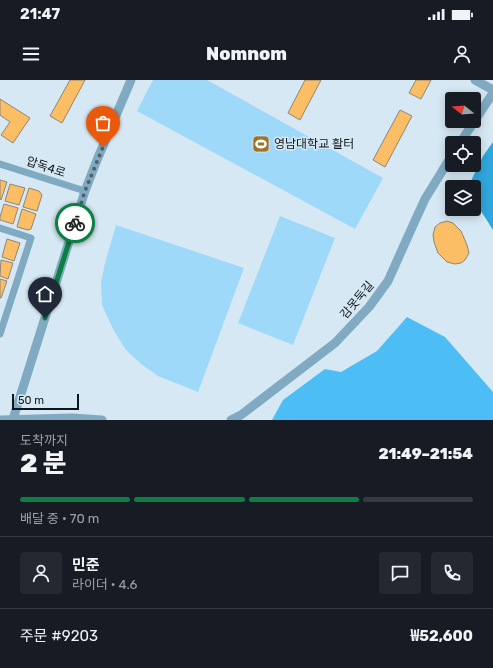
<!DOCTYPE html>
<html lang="ko">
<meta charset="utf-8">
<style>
body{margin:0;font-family:Rubik,"Noto Sans KR",sans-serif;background:#242831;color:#f1f3f6;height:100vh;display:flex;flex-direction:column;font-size:15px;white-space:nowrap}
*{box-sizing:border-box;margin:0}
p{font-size:13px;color:#9ea1a6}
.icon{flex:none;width:22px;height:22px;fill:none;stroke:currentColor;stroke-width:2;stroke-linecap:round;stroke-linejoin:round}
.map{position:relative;height:340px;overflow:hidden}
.panel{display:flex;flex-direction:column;background:#171b24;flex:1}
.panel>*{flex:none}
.needle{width:26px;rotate:287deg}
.buttons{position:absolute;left:445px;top:12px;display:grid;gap:8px}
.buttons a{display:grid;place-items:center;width:36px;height:36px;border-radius:4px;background:#171b24;box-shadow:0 2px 10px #0003;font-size:20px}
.scale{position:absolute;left:12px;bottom:10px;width:67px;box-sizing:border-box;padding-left:4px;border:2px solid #0f161a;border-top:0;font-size:11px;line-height:14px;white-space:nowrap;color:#0f161a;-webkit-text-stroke:3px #d6e8f3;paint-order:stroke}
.pin{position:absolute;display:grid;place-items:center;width:34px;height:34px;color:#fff;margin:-41px -17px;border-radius:50% 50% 50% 0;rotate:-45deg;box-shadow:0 0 4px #0007}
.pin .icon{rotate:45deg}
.courier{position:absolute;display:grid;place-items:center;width:40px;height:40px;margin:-20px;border:3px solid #0b8043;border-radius:50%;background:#fff;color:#222;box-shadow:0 1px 5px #0007}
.summary em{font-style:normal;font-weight:800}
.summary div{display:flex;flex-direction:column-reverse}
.summary{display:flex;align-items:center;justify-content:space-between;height:68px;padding:0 20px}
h1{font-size:26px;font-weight:800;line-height:30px}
.bar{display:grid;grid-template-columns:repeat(4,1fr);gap:6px 4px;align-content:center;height:48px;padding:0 20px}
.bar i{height:5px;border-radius:3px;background:#363941}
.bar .current{background:#0b8043}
.bar p{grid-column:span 4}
.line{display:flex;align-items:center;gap:10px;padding:0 20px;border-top:1px solid #363941}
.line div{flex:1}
.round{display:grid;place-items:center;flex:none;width:42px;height:42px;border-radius:4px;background:#242831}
.status{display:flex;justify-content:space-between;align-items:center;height:28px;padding:0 20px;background:#171b24;direction:ltr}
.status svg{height:11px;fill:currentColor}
header{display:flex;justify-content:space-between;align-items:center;height:52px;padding:0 20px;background:#171b24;font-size:18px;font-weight:800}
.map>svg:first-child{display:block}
.green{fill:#9fd9fa}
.forest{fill:#4cbef5}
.water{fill:#2fa7dd}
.building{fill:#fcbe65;stroke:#8f8577}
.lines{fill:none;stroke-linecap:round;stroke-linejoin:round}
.minor{stroke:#7faac2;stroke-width:7}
.tertiary{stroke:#7faac2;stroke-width:9}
.done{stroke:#556066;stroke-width:4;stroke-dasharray:0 7.2}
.route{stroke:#0b8043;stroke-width:5}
.labels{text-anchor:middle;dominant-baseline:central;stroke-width:3;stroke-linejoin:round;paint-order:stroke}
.poi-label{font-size:12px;fill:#0f161a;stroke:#d6e8f3;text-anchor:start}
.street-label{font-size:12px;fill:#0f161a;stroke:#d6e8f3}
</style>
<div class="status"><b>21:47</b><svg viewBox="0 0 49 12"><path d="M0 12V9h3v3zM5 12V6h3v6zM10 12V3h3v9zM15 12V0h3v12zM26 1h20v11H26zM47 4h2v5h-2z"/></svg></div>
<header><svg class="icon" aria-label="menu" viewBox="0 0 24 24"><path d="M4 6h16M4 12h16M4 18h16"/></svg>Nomnom<svg class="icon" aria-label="person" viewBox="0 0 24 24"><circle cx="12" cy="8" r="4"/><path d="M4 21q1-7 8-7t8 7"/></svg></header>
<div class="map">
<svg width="493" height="340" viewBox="0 0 493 340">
<rect width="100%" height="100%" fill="#d6e8f3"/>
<g class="green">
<path d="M153,0h54l176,98 -28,51 -218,-118z"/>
<path d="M280,136l55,22 -42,107 -55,-22z"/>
<path d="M116,145l128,43 -46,124 -40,-16 -17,-12 -15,-14 -13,-21 -11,-24 -1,-22 4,-20z"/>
</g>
<path class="forest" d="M407,237l38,20 48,55v28h-221l11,-20 42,-31 16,3 36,-21z"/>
<path class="water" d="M493,62v88l-19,-30v-13h-6l15,-31z"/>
<g class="building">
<path d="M70,0h15l-23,43 -12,-7z"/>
<path d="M305,0h16l-21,40 -12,-7z"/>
<path d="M416,0h15l-10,19 -12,-6z"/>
<path d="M0,19l30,19 -17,25 -12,-8 9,-13 -10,-7z"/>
<path d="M400,30l12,6 -27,51 -12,-7z"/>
<path d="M0,100l7,2 -6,18 -1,-1z"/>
<path d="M10,104l15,4 -6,17 -14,-4z"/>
<path d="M29,108l10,3 3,4 -5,16 -14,-4z"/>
<path d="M4,124l14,4 -5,16 -13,-4v-3z"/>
<path d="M22,129l14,5 -5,15 -3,1 -11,-3z"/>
<path d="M447,141l6,2 8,8 6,14 2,8 -4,7 -4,3 -6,1 -8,-2 -9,-9 -4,-11 -1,-7 2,-8 5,-4z"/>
<path d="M7,159l13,4 -6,18 -12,-4z"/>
<path d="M1,180l12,3 -5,16 -8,-3z"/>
<path d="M0,199l7,2 -6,17h-1z"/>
</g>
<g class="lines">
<g class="minor">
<path d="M0,84l85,27"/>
<path d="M0,148l31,10 -31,96"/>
</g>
<g class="tertiary">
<path d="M475,0l18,10"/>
<path d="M460,63l33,-50"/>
<path d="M13,339l72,-228 12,-31 34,-80"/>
<path d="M0,340l72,-2 30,2"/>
<path d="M231,340l10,-5 94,-72 34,-36 19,-26 26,-58 11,-24 27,-44"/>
</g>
</g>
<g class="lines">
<path class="done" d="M75,143l10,-32 18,-44"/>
<path class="route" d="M45,238l30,-95"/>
</g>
<defs>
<g id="stadium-square" transform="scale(0.9)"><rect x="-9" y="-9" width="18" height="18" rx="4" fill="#a27227" stroke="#d6e8f3"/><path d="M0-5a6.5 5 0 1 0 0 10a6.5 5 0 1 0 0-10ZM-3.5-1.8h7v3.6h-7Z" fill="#fff"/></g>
</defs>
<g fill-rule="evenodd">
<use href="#stadium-square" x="261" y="64"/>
</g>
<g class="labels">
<g class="poi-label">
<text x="274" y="64">영남대학교 활터</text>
</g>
<g class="street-label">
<text transform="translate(46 87) rotate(18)">압독4로</text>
<text transform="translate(357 220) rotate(-50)">감못둑길</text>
</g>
</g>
</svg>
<div class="buttons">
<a><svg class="needle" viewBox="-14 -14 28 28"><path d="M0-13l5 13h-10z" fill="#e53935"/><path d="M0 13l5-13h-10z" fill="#9ea1a6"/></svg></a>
<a><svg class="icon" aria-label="locate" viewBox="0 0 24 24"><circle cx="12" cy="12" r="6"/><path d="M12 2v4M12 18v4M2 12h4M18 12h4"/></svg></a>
<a><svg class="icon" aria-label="layers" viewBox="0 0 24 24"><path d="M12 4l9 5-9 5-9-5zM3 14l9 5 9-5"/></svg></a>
</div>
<div class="scale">50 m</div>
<div class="pin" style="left:103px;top:67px;background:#ea580c"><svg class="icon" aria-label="bag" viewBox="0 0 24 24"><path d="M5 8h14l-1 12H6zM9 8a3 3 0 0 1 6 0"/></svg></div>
<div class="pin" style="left:45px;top:238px;background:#1f2937"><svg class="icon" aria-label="home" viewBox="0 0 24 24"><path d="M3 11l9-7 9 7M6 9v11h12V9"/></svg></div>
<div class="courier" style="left:75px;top:143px"><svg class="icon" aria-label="bike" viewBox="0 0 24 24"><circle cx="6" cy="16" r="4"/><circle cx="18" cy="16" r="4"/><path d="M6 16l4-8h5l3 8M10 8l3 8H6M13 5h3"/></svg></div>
</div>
<section class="panel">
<div class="summary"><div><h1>2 분</h1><p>도착까지</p></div><em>21:49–21:54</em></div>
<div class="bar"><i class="current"></i><i class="current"></i><i class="current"></i><i></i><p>배달 중 · 70 m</p></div>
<div class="line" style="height:72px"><a class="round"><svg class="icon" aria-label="person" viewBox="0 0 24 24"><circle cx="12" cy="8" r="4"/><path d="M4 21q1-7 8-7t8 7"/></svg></a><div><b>민준</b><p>라이더 · 4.6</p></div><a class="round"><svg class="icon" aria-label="chat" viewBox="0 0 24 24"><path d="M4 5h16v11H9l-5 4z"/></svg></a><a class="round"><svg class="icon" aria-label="phone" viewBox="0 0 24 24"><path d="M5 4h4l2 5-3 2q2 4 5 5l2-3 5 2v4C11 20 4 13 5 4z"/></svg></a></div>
<div class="line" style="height:52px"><div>주문 #9203</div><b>₩52,600</b></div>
</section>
